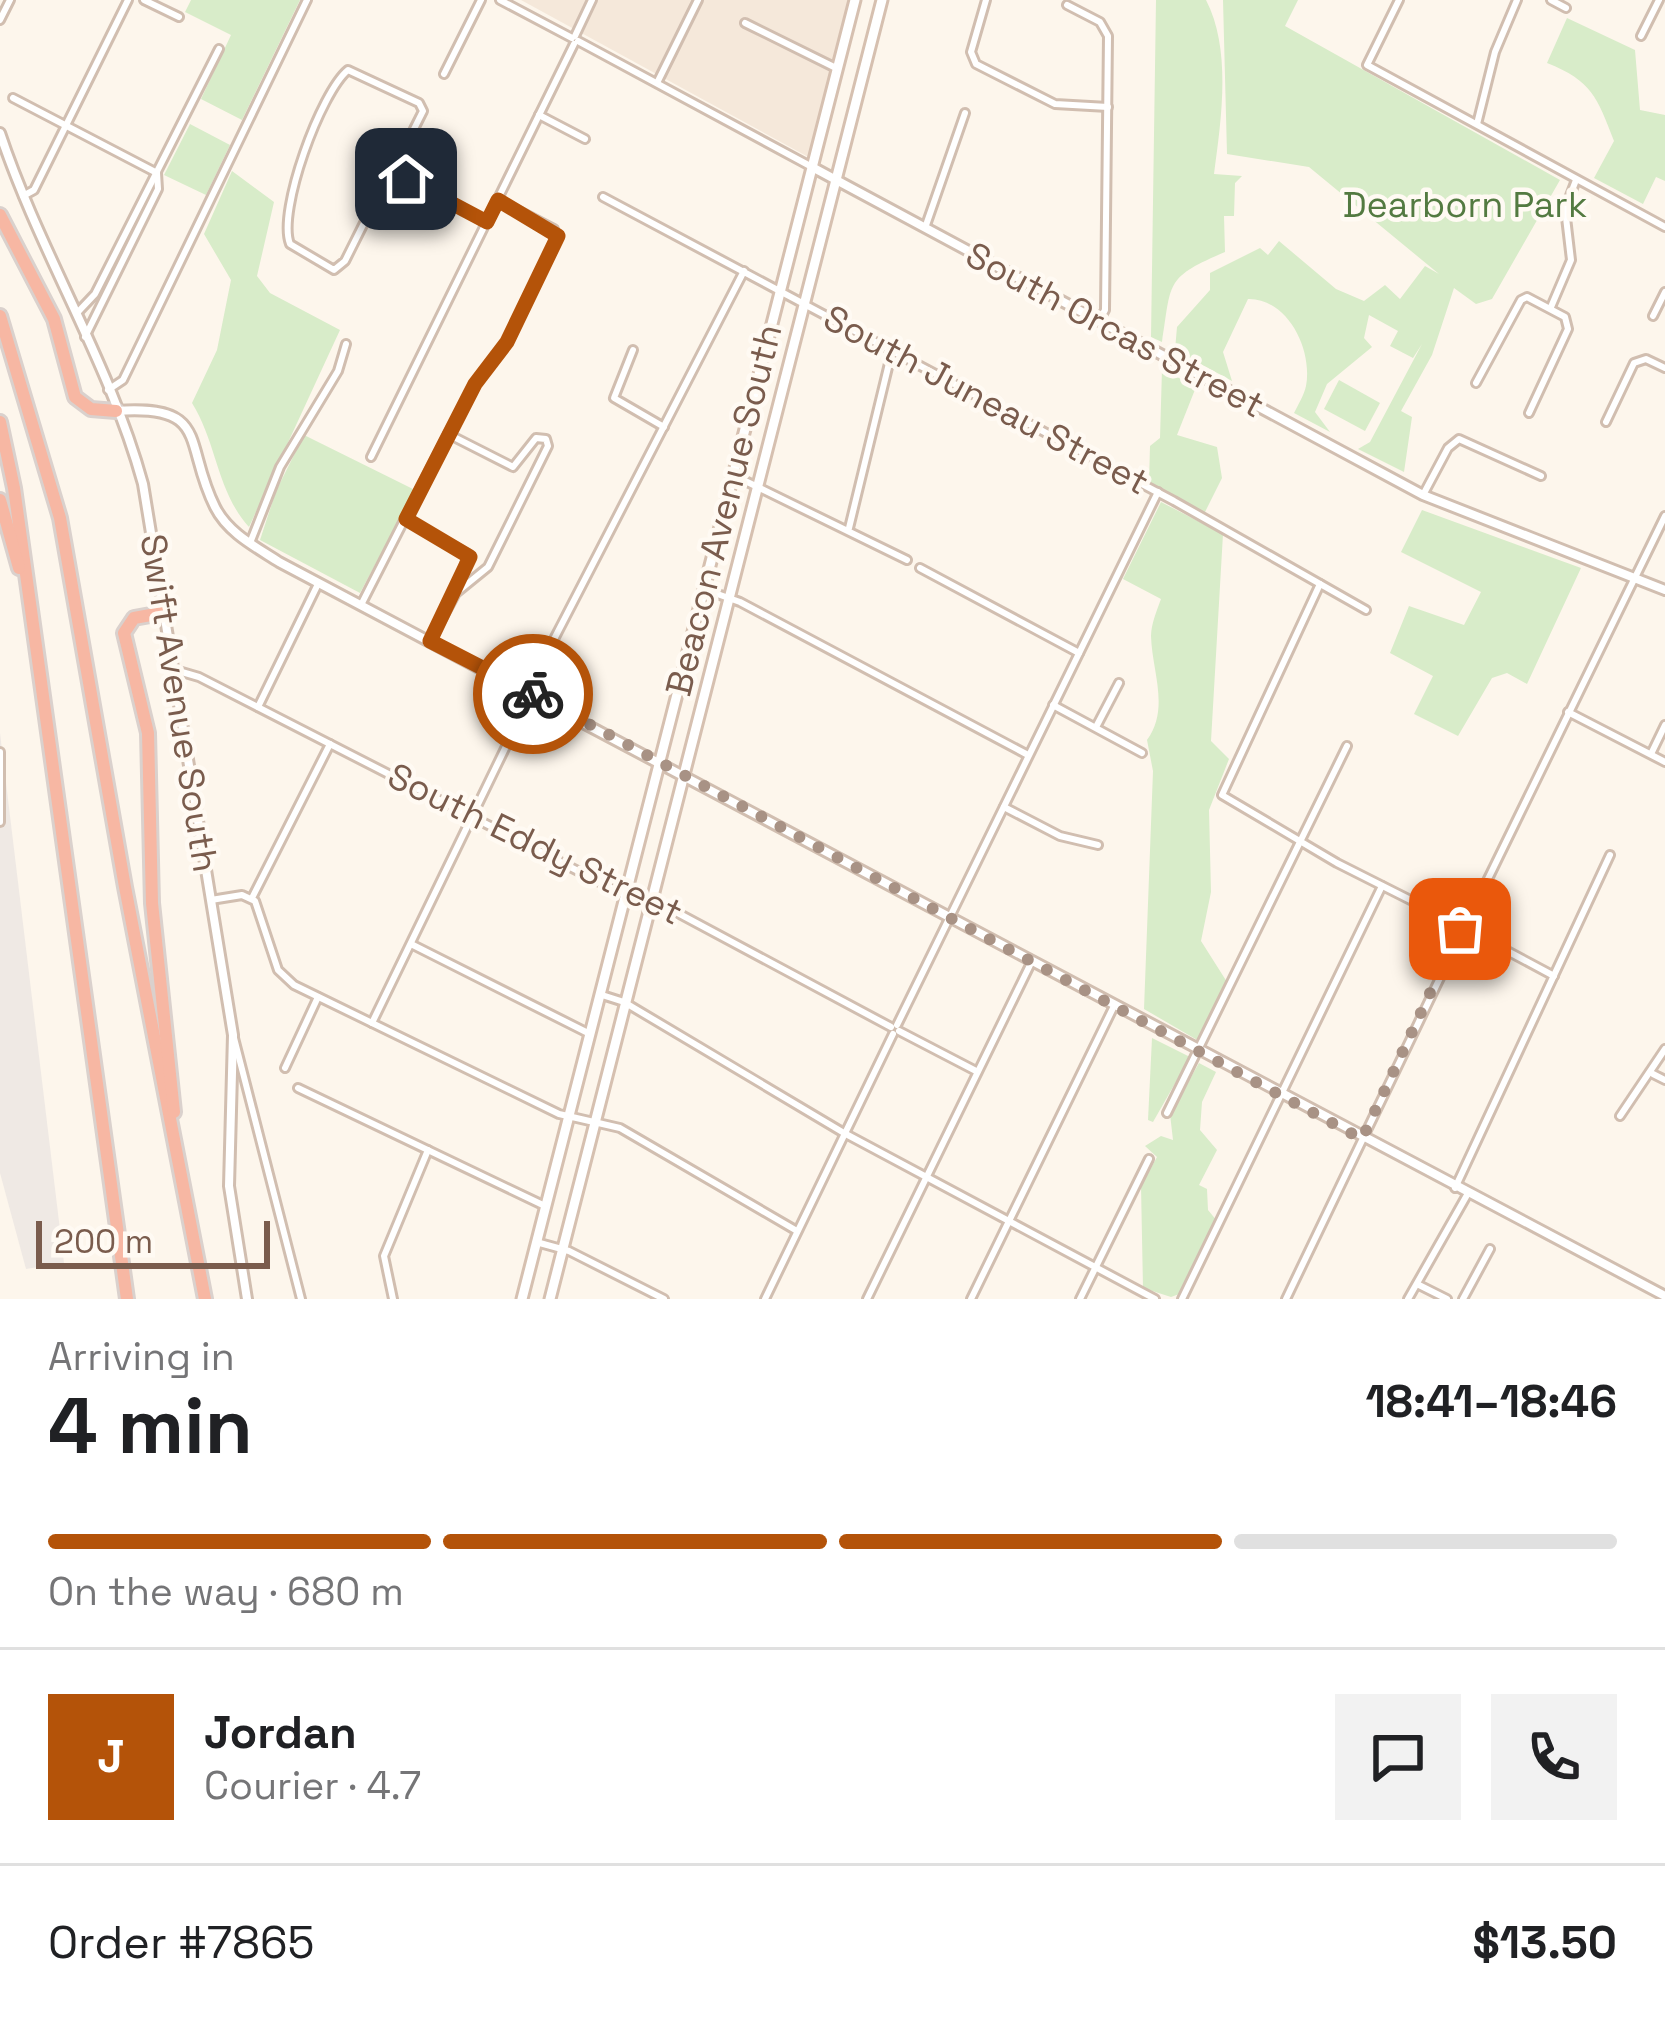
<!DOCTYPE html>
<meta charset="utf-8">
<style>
body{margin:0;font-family:"Space Grotesk",sans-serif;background:#f2f2f2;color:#202124;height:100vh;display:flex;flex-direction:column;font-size:45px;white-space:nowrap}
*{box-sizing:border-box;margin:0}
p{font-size:39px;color:#757577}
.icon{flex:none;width:66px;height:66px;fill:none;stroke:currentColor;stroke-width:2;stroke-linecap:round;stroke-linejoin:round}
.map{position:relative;height:1299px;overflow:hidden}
.drawer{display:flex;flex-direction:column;background:#fff;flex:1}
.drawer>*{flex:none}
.scale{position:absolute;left:36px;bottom:30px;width:234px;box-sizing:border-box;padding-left:12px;border:6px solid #7a5c4d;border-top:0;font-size:33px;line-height:42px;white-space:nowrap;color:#7a5c4d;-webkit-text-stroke:9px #fffaf3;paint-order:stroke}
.pin{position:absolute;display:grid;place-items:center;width:102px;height:102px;color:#fff;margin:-51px;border-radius:24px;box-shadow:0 6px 18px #0006}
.courier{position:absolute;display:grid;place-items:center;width:120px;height:120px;margin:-60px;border:9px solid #b45309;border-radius:50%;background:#fff;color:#222;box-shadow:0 3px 15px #0007}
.head em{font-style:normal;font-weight:800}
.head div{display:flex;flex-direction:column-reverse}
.head{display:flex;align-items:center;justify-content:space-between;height:204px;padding:0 48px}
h1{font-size:78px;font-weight:800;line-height:90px}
.bar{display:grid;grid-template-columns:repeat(4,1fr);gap:18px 12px;align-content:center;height:144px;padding:0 48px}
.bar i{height:15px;border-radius:9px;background:#e0e0e0}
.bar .selected{background:#b45309}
.bar p{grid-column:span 4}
.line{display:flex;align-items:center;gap:30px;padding:0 48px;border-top:3px solid #e0e0e0}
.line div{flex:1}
.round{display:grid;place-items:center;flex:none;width:126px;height:126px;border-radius:0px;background:#f2f2f2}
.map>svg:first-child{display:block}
.residential{fill:#f5e8da}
.industrial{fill:#efe9e4}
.green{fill:#d8ecc9}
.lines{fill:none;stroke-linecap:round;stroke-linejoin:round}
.minor-casing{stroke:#d1beb0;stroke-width:12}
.tertiary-casing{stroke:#d1beb0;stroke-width:14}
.secondary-casing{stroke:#d6c0b0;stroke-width:15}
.motorway-casing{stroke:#dad1cd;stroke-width:18}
.minor{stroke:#fff;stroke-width:6}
.tertiary{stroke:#fff;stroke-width:8}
.secondary{stroke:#fff;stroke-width:9}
.motorway{stroke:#f7b7a3;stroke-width:12}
.done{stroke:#a89285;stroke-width:12;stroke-dasharray:0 21.6}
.route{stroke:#b45309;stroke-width:15}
.labels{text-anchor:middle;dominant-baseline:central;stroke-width:9;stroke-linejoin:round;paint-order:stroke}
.park-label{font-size:36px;fill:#537a41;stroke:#fffaf3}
.street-label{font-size:36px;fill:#7a5c4d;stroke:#fffaf3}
</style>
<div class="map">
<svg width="1665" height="1299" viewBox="0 0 1665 1299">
<rect width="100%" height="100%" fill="#fdf6ec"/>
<path class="residential" d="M521,0h330l-39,159z"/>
<path class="industrial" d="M0,733l64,530 -38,6 -26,-96z"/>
<g class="green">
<path d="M191,0h109l-58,120 -41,-21 30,-64 -46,-23z"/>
<path d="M1156,0h50c26,50 15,121 8,174l28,2 -7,7 -1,33h-10l1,36c-61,26 -53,30 -63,90l-11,-5z"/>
<path d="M1223,0h75l-13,26 275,154 -68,119 -16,5 -22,-16 -22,67 -31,56 11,6 -8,55 -46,-23 12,-7 52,-98 -9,14 -23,-12 8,-15 -29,-16 -5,23 8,9 -45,37 -12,28 15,20 -36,-19c4,-8 10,-18 12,-27 7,-37 -19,-88 -58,-87l-25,53 9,29 -57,-31 2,-23 33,-37v-17l50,-25 8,7 11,-14 57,48 28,12 21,-16 15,14 25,-33 14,8 -130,-107 -82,-13z"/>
<path d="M1567,18l68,32 5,60 25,5v66l-9,-4 -13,27 -49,-26 20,-37c-17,-44 -22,-60 -67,-78z"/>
<path d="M190,124l40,21 -24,50 -42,-20z"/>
<path d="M232,171l42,31 -17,74 13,17 70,37 -91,197c-32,-35 -32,-84 -57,-124l25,-53 14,-70 -27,-46z"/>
<path d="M1162,369l34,18 -19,48 40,12 5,31 -18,36 -55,-31 1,-37 10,-8z"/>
<path d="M1339,380l41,23 -15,28 -41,-22z"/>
<path d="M304,435l111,55 -55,103 -100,-53 16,-49z"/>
<path d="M1161,502l62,32 -12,207 18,18 -20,51 2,82 -10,49 26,41 -28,59 -55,-32 9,-238 -6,-31c23,-32 5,-68 4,-104 0,-12 6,-26 10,-37l-38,-20z"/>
<path d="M1422,510l159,58 -54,116 -20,-11 -15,5 -34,58 -44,-22 19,-38 -43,-23 19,-47 55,19 17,-33 -80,-40z"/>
<path d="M1152,1038l38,19 -37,65 -5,-2z"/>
<path d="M1199,1063l17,9 -14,30 -2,28 17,20 -18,35 8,4 1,21 9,11 -35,72 -11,4 -28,-9 -2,-102 16,-29 -12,-11 16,-10 12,4 -3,-26z"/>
</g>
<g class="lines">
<g class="minor-casing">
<g id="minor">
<path d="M144,0l35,17"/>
<path d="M500,0l72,38"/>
<path d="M986,0l-15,52 5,12 79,40 53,3"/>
<path d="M1399,0l-32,65 298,162"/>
<path d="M1551,0l15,8"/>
<path d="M1067,5l33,17 8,14 -3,274 -6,11"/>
<path d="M0,20l10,-20"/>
<path d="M745,23l93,46"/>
<path d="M575,36l17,-36"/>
<path d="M1641,36l18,-36"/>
<path d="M578,41l234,126"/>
<path d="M348,70l71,33 4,8 -23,46 -1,16 -14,8 -40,80 -11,9 -44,-26c-13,-33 31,-152 58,-174z"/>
<path d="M444,74l37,-74"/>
<path d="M657,83l41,-83"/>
<path d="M13,98l144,75"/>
<path d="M539,115l46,24"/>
<path d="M1477,124l18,-72 22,-52"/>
<path d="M399,173l88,49"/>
<path d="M23,196l11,-6 94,-190"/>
<path d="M603,197l571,304 192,109"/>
<path d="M925,228l40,-115"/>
<path d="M1551,307l20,-47 -6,-51 11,-29"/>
<path d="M77,313l18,-19 124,-245"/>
<path d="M1653,316l12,-24"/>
<path d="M85,337l73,-148 -1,-16"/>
<path d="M633,350l-19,48 50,29"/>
<path d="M1476,383l45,-83 6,-3 38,20 3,12 -39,84"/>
<path d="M108,390l15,-10 184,-380"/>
<path d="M1606,422l28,-59 12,-4 19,9"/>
<path d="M371,457l203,-413"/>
<path d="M735,476l172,84"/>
<path d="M1423,495l25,-47 11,-9 82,37"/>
<path d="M405,519l63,35 -11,36"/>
<path d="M849,528l43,-177"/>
<path d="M250,543l30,-76 58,-96 8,-27"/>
<path d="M920,568l159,85"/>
<path d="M1320,584l-98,211 115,68 123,62"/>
<path d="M706,590l34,12 288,153"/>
<path d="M361,605l87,-171 27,-50 32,-42 50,-102 -3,-11 -56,-29"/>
<path d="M430,641l26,-48 32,-26 60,-121 -2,-7 -10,-1 -23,29 -65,-33"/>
<path d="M175,670l24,7 420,215 42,12 230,123"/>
<path d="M1053,705l89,48"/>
<path d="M258,707l60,-123"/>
<path d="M1568,712l97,50"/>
<path d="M1096,727l23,-44"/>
<path d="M0,752v70"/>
<path d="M1651,754l14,-29"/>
<path d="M1004,807l56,29 38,9"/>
<path d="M252,898l78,-154"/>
<path d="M211,900l31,-5 13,6 23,69 16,15 265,129 61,14 177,103"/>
<path d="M1466,924l199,-408"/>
<path d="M1468,930l86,46"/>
<path d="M411,944l179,90"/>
<path d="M602,995l22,7 220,131 311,166"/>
<path d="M372,1023l156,-322 7,-25 209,-405"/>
<path d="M897,1025l261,-533"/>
<path d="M899,1031l77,40"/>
<path d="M234,1038l67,261"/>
<path d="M285,1068l33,-71"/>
<path d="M1653,1074l12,6"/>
<path d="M298,1088l247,118"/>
<path d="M1167,1113l180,-367"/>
<path d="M1620,1116l45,-67"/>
<path d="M1455,1188l155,-333"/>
<path d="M536,1242l33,9 95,48"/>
<path d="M1417,1284l30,15"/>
<path d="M393,1299l-9,-43 44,-106"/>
<path d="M765,1299l128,-265"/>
<path d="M867,1299l165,-338"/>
<path d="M971,1299l143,-293"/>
<path d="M1080,1299l69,-140"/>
<path d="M1182,1299l200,-413"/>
<path d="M1286,1299l176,-367"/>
<path d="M1408,1299l59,-104"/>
<path d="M1463,1299l27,-50"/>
</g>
</g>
<g class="tertiary-casing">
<g id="tertiary">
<path d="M0,133c40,120 110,230 143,351l90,551 -4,151 18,113"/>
<path d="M812,167l611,328 242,95"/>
<path d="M116,411c95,-7 67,33 99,96 13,26 41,40 64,55l1386,734"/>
</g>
</g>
<g class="secondary-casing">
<g id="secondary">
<path d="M522,1299l333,-1299"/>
<path d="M550,1299l332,-1299"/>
</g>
</g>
<g class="motorway-casing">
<g id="motorway">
<path d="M0,215l54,104 21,78 16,12 25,2"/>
<path d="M0,316l60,202 65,369 80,412"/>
<path d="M0,422l14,66 113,811"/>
<path d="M0,500l19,68"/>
<path d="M167,612l-33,6 -10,15 24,100 4,170 22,209"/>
</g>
</g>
<use href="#minor" class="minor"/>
<use href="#tertiary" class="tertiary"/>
<use href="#secondary" class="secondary"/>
<use href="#motorway" class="motorway"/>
</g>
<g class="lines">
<path class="done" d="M533,694l829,445 98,-210"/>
<path class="route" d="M406,179l81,43 11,-22 60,36 -51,106 -32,42 -69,135 64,38 -40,84 103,53"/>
</g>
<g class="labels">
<g class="park-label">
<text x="1465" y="205">Dearborn Park</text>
</g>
<g class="street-label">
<text transform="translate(1115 330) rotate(28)">South Orcas Street</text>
<text transform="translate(986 400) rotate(28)">South Juneau Street</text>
<text transform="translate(724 510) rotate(-76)">Beacon Avenue South</text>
<text transform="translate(179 703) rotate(81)">Swift Avenue South</text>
<text transform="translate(535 844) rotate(26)">South Eddy Street</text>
</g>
</g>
</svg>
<div class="scale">200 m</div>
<div class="pin" style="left:1460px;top:929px;background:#ea580c"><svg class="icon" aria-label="bag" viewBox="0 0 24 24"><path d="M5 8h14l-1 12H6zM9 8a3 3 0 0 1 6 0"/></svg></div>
<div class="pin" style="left:406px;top:179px;background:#1f2937"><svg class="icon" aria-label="home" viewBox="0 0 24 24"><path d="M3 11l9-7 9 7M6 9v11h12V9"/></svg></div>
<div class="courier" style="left:533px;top:694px"><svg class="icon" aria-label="bike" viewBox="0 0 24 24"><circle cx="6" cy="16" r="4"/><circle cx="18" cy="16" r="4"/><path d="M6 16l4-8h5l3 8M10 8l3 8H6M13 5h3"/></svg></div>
</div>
<section class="drawer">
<div class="head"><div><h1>4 min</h1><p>Arriving in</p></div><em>18:41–18:46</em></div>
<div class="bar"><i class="selected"></i><i class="selected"></i><i class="selected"></i><i></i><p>On the way · 680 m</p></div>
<div class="line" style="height:216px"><b class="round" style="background:#b45309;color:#fff">J</b><div><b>Jordan</b><p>Courier · 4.7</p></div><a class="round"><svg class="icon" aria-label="chat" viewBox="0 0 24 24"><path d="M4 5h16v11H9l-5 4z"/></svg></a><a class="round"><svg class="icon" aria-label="phone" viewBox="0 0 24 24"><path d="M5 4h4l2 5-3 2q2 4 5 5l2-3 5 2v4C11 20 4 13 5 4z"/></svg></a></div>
<div class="line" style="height:156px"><div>Order #7865</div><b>$13.50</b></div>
</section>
